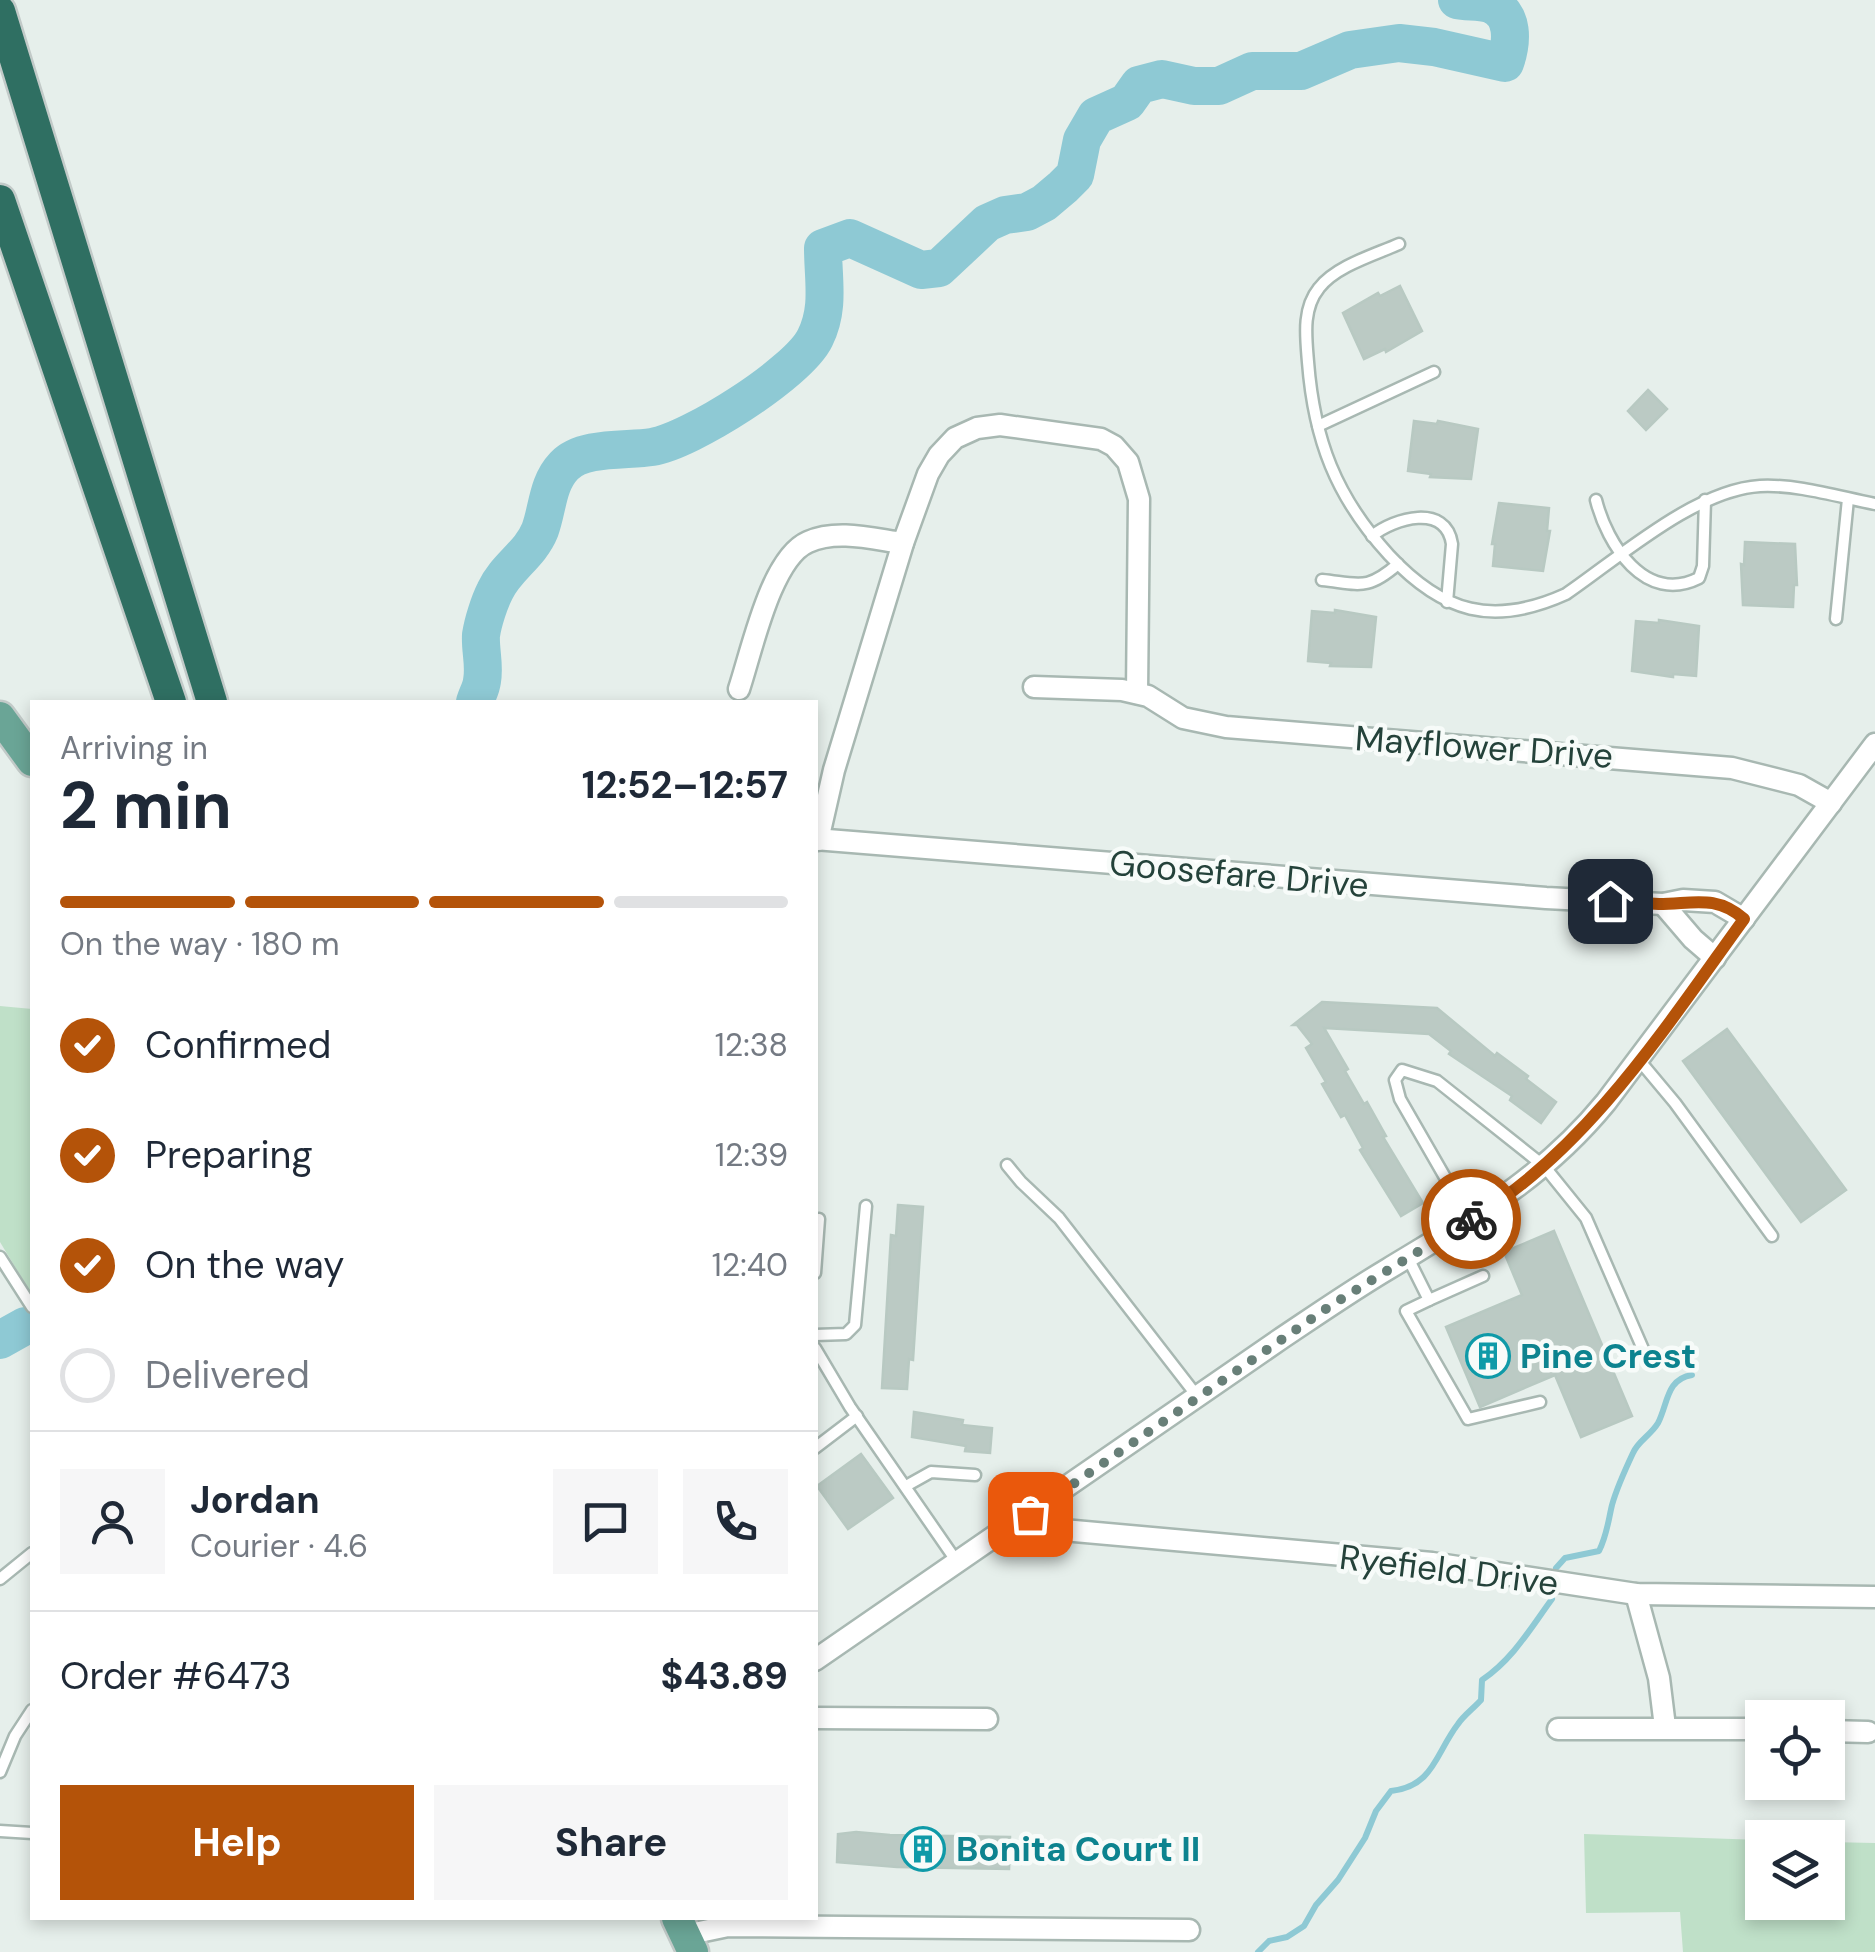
<!DOCTYPE html>
<meta charset="utf-8">
<style>
body{margin:0;font-family:"DM Sans",sans-serif;background:#f6f6f7;color:#1f2937;height:100vh;display:flex;flex-direction:column;font-size:38px;white-space:nowrap}
*{box-sizing:border-box;margin:0}
p{font-size:32px;color:#747a83}
.icon{flex:none;width:55px;height:55px;fill:none;stroke:currentColor;stroke-width:2;stroke-linecap:round;stroke-linejoin:round}
.map{position:relative;flex:1;overflow:hidden}
.drawer{position:absolute;left:30px;top:700px;width:788px;height:1220px;display:flex;flex-direction:column;background:#fff;border-radius:0px;box-shadow:0 5px 15px #0003}
.drawer>*{flex:none}
.buttons{position:absolute;left:1745px;top:1700px;display:grid;gap:20px}
.buttons a{display:grid;place-items:center;width:100px;height:100px;border-radius:0px;background:#fff;box-shadow:0 5px 15px #0003;font-size:50px}
.pin{position:absolute;display:grid;place-items:center;width:85px;height:85px;color:#fff;margin:-42px;border-radius:20px;box-shadow:0 5px 15px #0006}
.courier{position:absolute;display:grid;place-items:center;width:100px;height:100px;margin:-50px;border:8px solid #b45309;border-radius:50%;background:#fff;color:#222;box-shadow:0 2px 12px #0007}
.head em{font-style:normal;font-weight:700}
.head div{display:flex;flex-direction:column-reverse}
.head{display:flex;align-items:center;justify-content:space-between;height:170px;padding:0 30px}
h1{font-size:65px;font-weight:700;line-height:75px}
.bar{display:grid;grid-template-columns:repeat(4,1fr);gap:15px 10px;align-content:center;height:120px;padding:0 30px}
.bar i{height:12px;border-radius:8px;background:#e0e1e3}
.bar .on{background:#b45309}
.bar p{grid-column:span 4}
.line{display:flex;align-items:center;gap:25px;padding:0 30px;border-top:2px solid #e0e1e3}
.line div{flex:1}
.round{display:grid;place-items:center;flex:none;width:105px;height:105px;border-radius:0px;background:#f6f6f7}
ol{padding:0 30px;list-style:none}
li{display:flex;align-items:center;gap:30px;height:110px}
li p{margin-inline-start:auto}
li .icon{padding:10px;border-radius:50%;background:#b45309;color:#fff;stroke-width:4}
li:last-child{color:#747a83}
li i{width:55px;height:55px;border:5px solid #e0e1e3;border-radius:50%}
.button{display:flex;gap:20px;margin-top:auto;padding:20px 30px}
.button a{flex:1;height:115px;border-radius:0px;background:#b45309;color:#fff;font-size:40px;font-weight:700;line-height:115px;text-align:center}
.button a+a{background:#f6f6f7;color:#1f2937}
.map>svg:first-child{display:block}
.green{fill:#bfe0c8}
.lines{fill:none;stroke-linecap:round;stroke-linejoin:round}
.stream{stroke:#8ec9d4;stroke-width:6}
.river{stroke:#8ec9d4;stroke-width:38}
.building{fill:#bbcac4;stroke:#b8c9c2;stroke-width:2.5}
.service-casing{stroke:#a8b8b2;stroke-width:15}
.minor-casing{stroke:#a8b8b2;stroke-width:25}
.primary-casing{stroke:#c2cac8;stroke-width:35}
.motorway-casing{stroke:#c2cac8;stroke-width:35}
.service{stroke:#fff;stroke-width:10}
.minor{stroke:#fff;stroke-width:20}
.primary{stroke:#6aa596;stroke-width:30}
.motorway{stroke:#2f6f62;stroke-width:30}
.done{stroke:#687f78;stroke-width:10;stroke-dasharray:0 18}
.route{stroke:#b45309;stroke-width:12}
.labels{text-anchor:middle;dominant-baseline:central;stroke-width:9;stroke-linejoin:round;paint-order:stroke}
.street-label{font-size:35px;fill:#24423a;stroke:#f7fbf9}
.culture-label{font-size:35px;font-weight:bold;fill:#0d838f;stroke:#f7fbf9;text-anchor:start}
</style>
<div class="map">
<svg width="1875" height="1952" viewBox="0 0 1875 1952">
<rect width="100%" height="100%" fill="#e6efeb"/>
<g class="green">
<path d="M0,1006l32,3v286l-32,-53z"/>
<path d="M1584,1834l178,6v62h66v-60l47,1v109h-192l-3,-40 -94,1z"/>
</g>
<g class="lines">
<g class="stream">
<path d="M1556,1568l9,-10 34,-7c8,-16 9,-29 13,-46 5,-18 13,-35 21,-52 5,-12 18,-18 25,-30 10,-19 8,-44 34,-48"/>
<path d="M1258,1952l11,-11 18,-4 17,-11 12,-21 22,-25 27,-42 11,-27 15,-20c43,-5 44,-37 67,-67 6,-9 16,-16 23,-24l1,-20c31,-21 48,-51 70,-81"/>
</g>
<g class="river">
<path d="M475,702c2,-7 6,-13 7,-21 3,-16 -2,-31 -1,-46 2,-13 8,-32 14,-44 11,-24 35,-36 45,-61 8,-22 7,-46 24,-64 19,-20 62,-15 88,-19 38,-6 146,-74 163,-109 15,-30 8,-58 8,-90l27,-10 71,32 18,-2 48,-45 18,-8 22,-3 17,-9 19,-16 12,-12 7,-35 14,-24 31,-14 12,-17 23,-6 32,7h25l33,-15h49l49,-21 49,-7 35,4 71,16c7,-20 10,-50 -15,-59 -10,-3 -23,-2 -33,-4"/>
<path d="M0,1340l25,-14"/>
</g>
</g>
<g class="building">
<path d="M1400,286l22,45 -36,21 -1,-3 -21,10 -21,-46 35,-20 2,3z"/>
<path d="M1648,390l19,19 -21,21 -18,-19z"/>
<path d="M1414,421l23,3 1,-3 40,8 -7,50 -41,-2 1,-3 -23,-3z"/>
<path d="M1499,503l50,5 -2,23h3l-7,40 -50,-5 2,-22h-3z"/>
<path d="M1745,542l50,2 2,41h-3l-1,22 -50,-2 -2,-41 3,1z"/>
<path d="M1335,610l41,7 -5,50 -41,-1 1,-3 -23,-2 4,-50 23,2z"/>
<path d="M1659,620l40,6 -3,50 -23,-2v3l-41,-6 4,-50 23,2z"/>
<path d="M1322,1002l115,6 58,48 2,-3 31,23 -2,3 30,23 -15,21 -31,-23 2,-4 -63,-42 2,-3 -22,-17 -105,-6 24,41 -3,2 19,33 3,-2 19,34 -3,1 40,66 -22,13 -41,-66 3,-2 -18,-33 -4,2 -19,-33 4,-2 -20,-34 6,-4 -15,-19h-4z"/>
<path d="M1727,1029l119,161 -45,32 -118,-161z"/>
<path d="M898,1205l25,2 -10,153 -4,-1 -2,30 -25,-1 9,-153 5,1z"/>
<path d="M1554,1231l78,185 -51,21 -26,-62 -75,32 -34,-80 76,-32 -18,-43z"/>
<path d="M914,1412l49,8 -1,5 30,3 -2,25 -25,-2 1,-5 -54,-9z"/>
<path d="M861,1454l32,44 -45,31 -31,-43z"/>
<path d="M856,1832l34,3 120,2 -1,32 -112,-2 -60,-5 1,-28z"/>
</g>
<g class="lines">
<g class="service-casing">
<g id="service">
<path d="M1399,244c-25,11 -63,22 -80,44 -17,21 -13,49 -11,74 6,78 28,135 81,193 54,58 104,72 177,39 54,-37 129,-104 194,-108 37,-2 79,11 115,18"/>
<path d="M1318,426l116,-54"/>
<path d="M1596,500c11,44 49,105 103,78l4,-12 2,-66"/>
<path d="M1372,536c22,-18 74,-33 80,8l-5,58"/>
<path d="M1322,580c38,4 45,11 76,-16"/>
<path d="M1836,619l12,-120"/>
<path d="M1639,1060l36,43 97,133"/>
<path d="M1007,1165l14,17 38,36 138,178"/>
<path d="M1469,1219l-69,-120 -5,-19 7,-10 35,11 107,85 42,52 60,138"/>
<path d="M0,1257l32,50"/>
<path d="M1408,1258l21,42 54,-24"/>
<path d="M815,1273l4,-54"/>
<path d="M1429,1300l-23,11 62,108 72,-17"/>
<path d="M815,1335l31,-1 9,-9 11,-119"/>
<path d="M815,1348l35,59 107,155"/>
<path d="M815,1448l42,-32"/>
<path d="M906,1486l25,-14 44,3"/>
<path d="M0,1579l32,-26"/>
<path d="M0,1772l15,-36 17,-26"/>
<path d="M0,1831l32,2"/>
</g>
</g>
<g class="minor-casing">
<g id="minor">
<path d="M1034,687l88,3 26,6 35,22 43,9 506,41 67,17 32,18"/>
<path d="M739,689c13,-39 32,-131 69,-147 29,-13 65,-3 95,1"/>
<path d="M815,839l731,59 117,6 20,-4 32,2 29,17"/>
<path d="M818,840l16,-70 69,-227 25,-69 11,-19 16,-17 22,-10 23,-3 101,14 13,7 14,16 11,37 -2,194"/>
<path d="M1663,904l30,35 22,19"/>
<path d="M1030,1513l22,16 380,34 204,31 239,3"/>
<path d="M1636,1594l23,84 6,49"/>
<path d="M815,1660l464,-320c36,-24 72,-49 109,-71 84,-51 155,-90 218,-167l269,-358"/>
<path d="M815,1718l172,1"/>
<path d="M1558,1729h204"/>
<path d="M1828,1731l40,1"/>
<path d="M685,1935l43,-9 461,4"/>
</g>
</g>
<g class="primary-casing">
<g id="primary">
<path d="M0,717l32,44"/>
<path d="M677,1918l16,34"/>
</g>
</g>
<g class="motorway-casing">
<g id="motorway">
<path d="M0,11l212,691"/>
<path d="M0,200l171,502"/>
</g>
</g>
<use href="#service" class="service"/>
<use href="#minor" class="minor"/>
<use href="#primary" class="primary"/>
<use href="#motorway" class="motorway"/>
</g>
<g class="lines">
<path class="done" d="M1030,1514l300,-208 141,-87"/>
<path class="route" d="M1471,1219c114,-66 197,-195 273,-300 -28,-25 -52,-15 -85,-15 -16,-1 -33,-2 -49,-3"/>
</g>
<defs>
<g id="building-ring" transform="scale(2.25)"><circle r="9.5" fill="#f7fbf9" stroke="#0f9aa8" stroke-width="1.5"/><path d="M-4-6H4V6H1V3H-1V6H-4ZM-2.5-4.3h1.7v1.8h-1.7ZM.8-4.3h1.7v1.8H.8ZM-2.5-1h1.7V.8h-1.7ZM.8-1h1.7V.8H.8Z" fill="#0f9aa8"/></g>
</defs>
<g fill-rule="evenodd">
<use href="#building-ring" x="1488" y="1356"/>
<use href="#building-ring" x="923" y="1849"/>
</g>
<g class="labels">
<g class="street-label">
<text transform="translate(1484 747) rotate(4)">Mayflower Drive</text>
<text transform="translate(1239 874) rotate(5)">Goosefare Drive</text>
<text transform="translate(1449 1570) rotate(7)">Ryefield Drive</text>
</g>
<g class="culture-label">
<text x="1520" y="1356">Pine Crest</text>
<text x="956" y="1849">Bonita Court II</text>
</g>
</g>
</svg>
<div class="buttons">
<a><svg class="icon" aria-label="locate" viewBox="0 0 24 24"><circle cx="12" cy="12" r="6"/><path d="M12 2v4M12 18v4M2 12h4M18 12h4"/></svg></a>
<a><svg class="icon" aria-label="layers" viewBox="0 0 24 24"><path d="M12 4l9 5-9 5-9-5zM3 14l9 5 9-5"/></svg></a>
</div>
<div class="pin" style="left:1030px;top:1514px;background:#ea580c"><svg class="icon" aria-label="bag" viewBox="0 0 24 24"><path d="M5 8h14l-1 12H6zM9 8a3 3 0 0 1 6 0"/></svg></div>
<div class="pin" style="left:1610px;top:901px;background:#1f2937"><svg class="icon" aria-label="home" viewBox="0 0 24 24"><path d="M3 11l9-7 9 7M6 9v11h12V9"/></svg></div>
<div class="courier" style="left:1471px;top:1219px"><svg class="icon" aria-label="bike" viewBox="0 0 24 24"><circle cx="6" cy="16" r="4"/><circle cx="18" cy="16" r="4"/><path d="M6 16l4-8h5l3 8M10 8l3 8H6M13 5h3"/></svg></div>
<section class="drawer">
<div class="head"><div><h1>2 min</h1><p>Arriving in</p></div><em>12:52–12:57</em></div>
<div class="bar"><i class="on"></i><i class="on"></i><i class="on"></i><i></i><p>On the way · 180 m</p></div>
<ol>
<li><svg class="icon" aria-label="check" viewBox="0 0 24 24"><path d="M5 12l5 5 9-10"/></svg>Confirmed<p>12:38</p></li>
<li><svg class="icon" aria-label="check" viewBox="0 0 24 24"><path d="M5 12l5 5 9-10"/></svg>Preparing<p>12:39</p></li>
<li><svg class="icon" aria-label="check" viewBox="0 0 24 24"><path d="M5 12l5 5 9-10"/></svg>On the way<p>12:40</p></li>
<li><i></i>Delivered</li>
</ol>
<div class="line" style="height:180px"><a class="round"><svg class="icon" aria-label="person" viewBox="0 0 24 24"><circle cx="12" cy="8" r="4"/><path d="M4 21q1-7 8-7t8 7"/></svg></a><div><b>Jordan</b><p>Courier · 4.6</p></div><a class="round"><svg class="icon" aria-label="chat" viewBox="0 0 24 24"><path d="M4 5h16v11H9l-5 4z"/></svg></a><a class="round"><svg class="icon" aria-label="phone" viewBox="0 0 24 24"><path d="M5 4h4l2 5-3 2q2 4 5 5l2-3 5 2v4C11 20 4 13 5 4z"/></svg></a></div>
<div class="line" style="height:130px"><div>Order #6473</div><b>$43.89</b></div>
<div class="button"><a>Help</a><a>Share</a></div>
</section>
</div>
